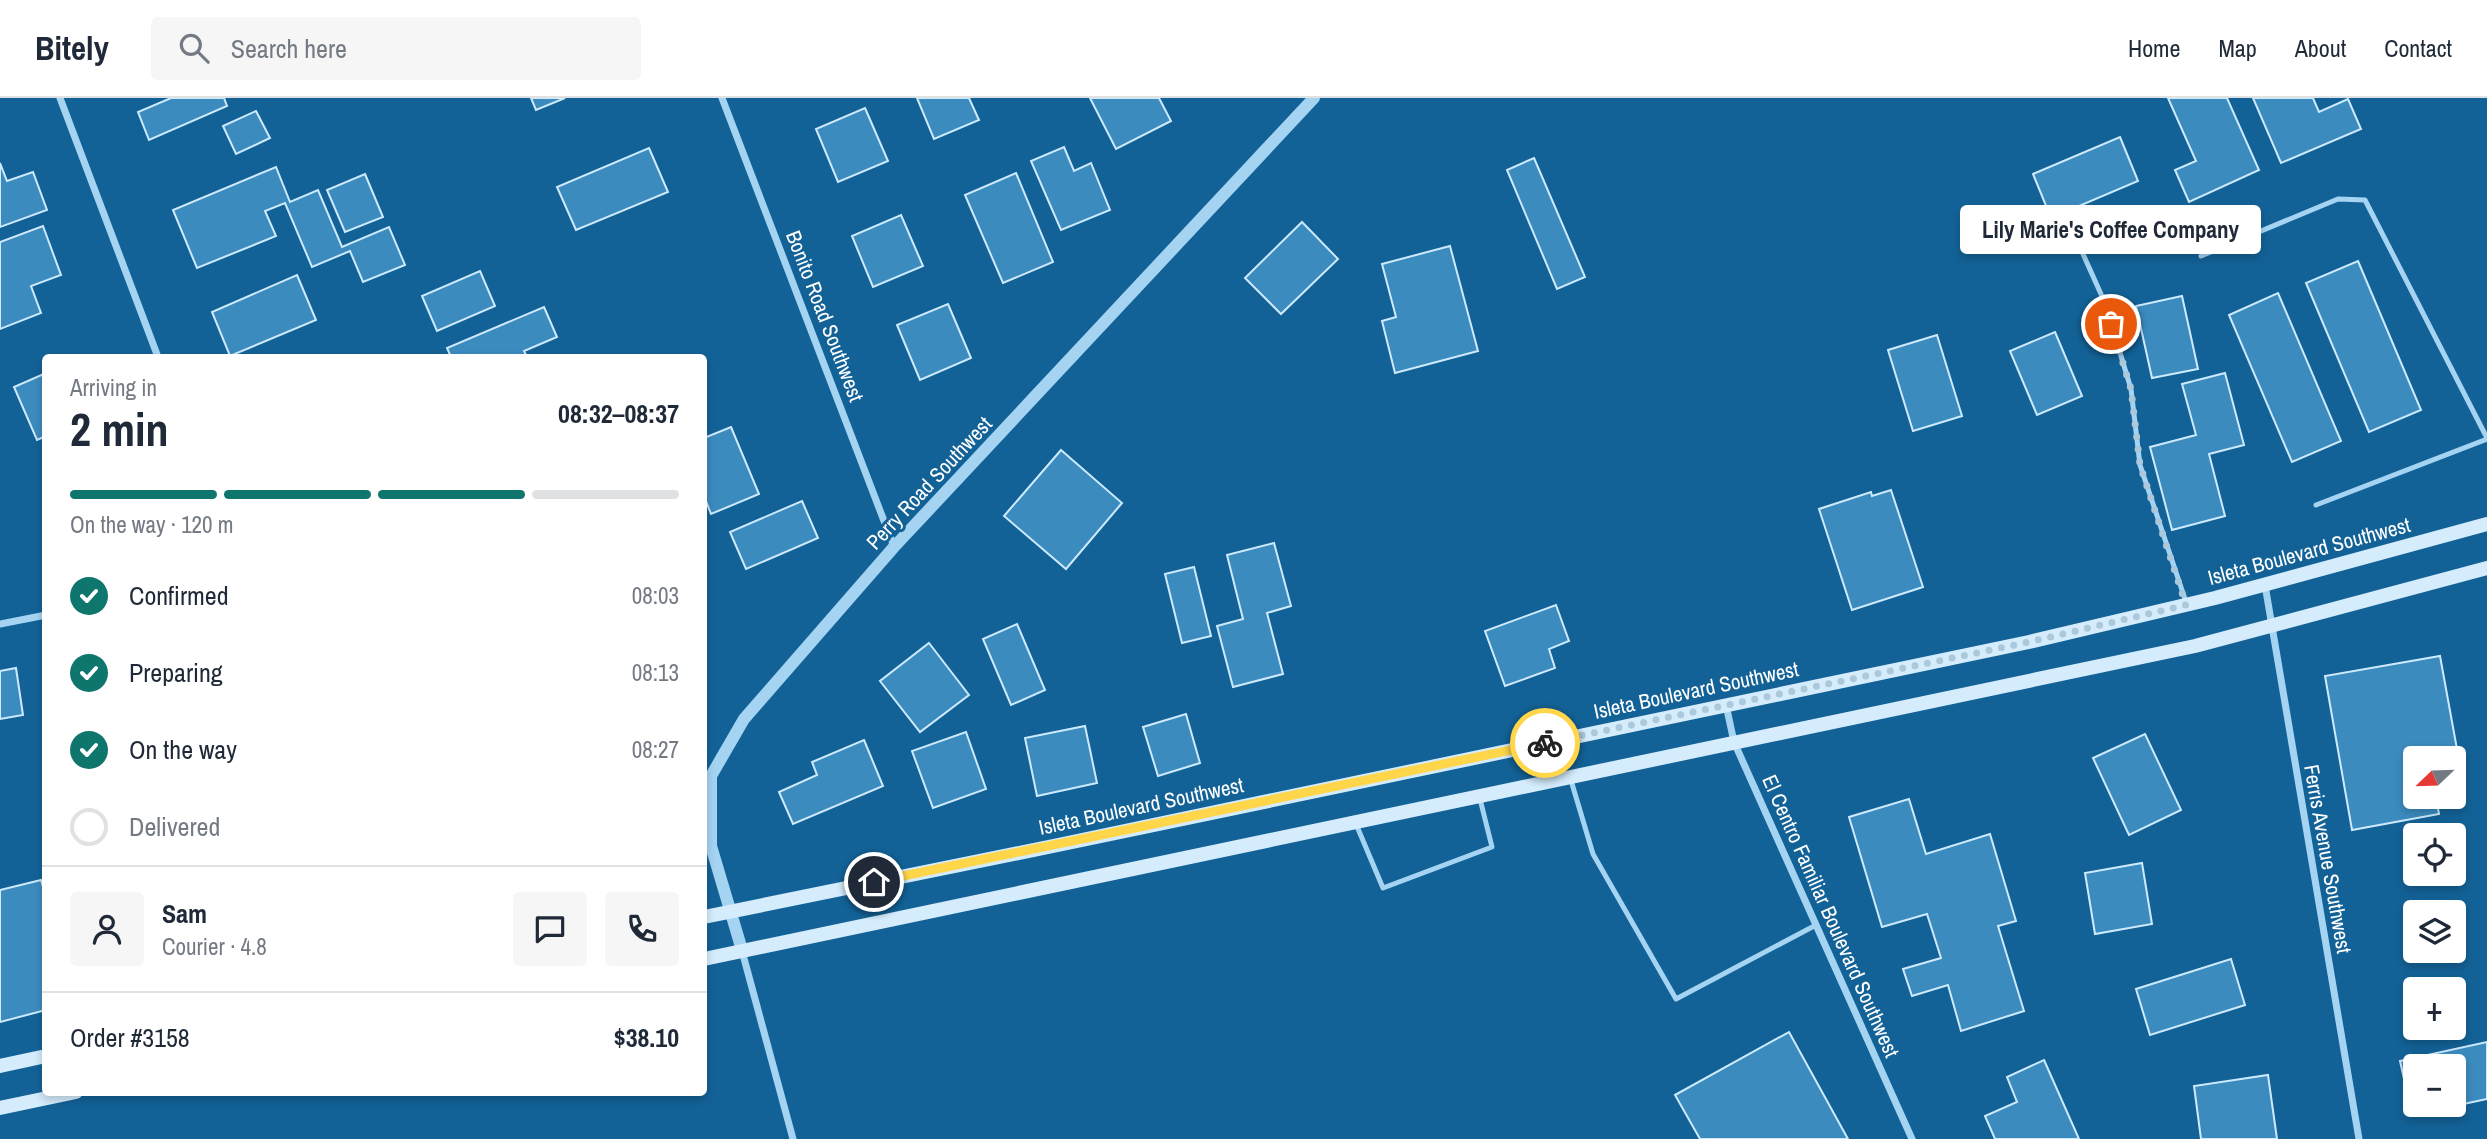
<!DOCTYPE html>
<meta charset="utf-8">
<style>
body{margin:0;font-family:"Archivo Narrow",sans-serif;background:#f6f6f7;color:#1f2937;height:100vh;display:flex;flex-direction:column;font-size:26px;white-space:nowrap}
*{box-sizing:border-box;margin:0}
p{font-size:23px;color:#747a83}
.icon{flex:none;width:38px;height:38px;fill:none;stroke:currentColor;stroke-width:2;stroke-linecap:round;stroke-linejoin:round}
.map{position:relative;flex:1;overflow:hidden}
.details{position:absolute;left:42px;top:256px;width:665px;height:742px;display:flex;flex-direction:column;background:#fff;border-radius:7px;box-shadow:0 4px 10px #0003}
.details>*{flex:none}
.needle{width:46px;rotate:247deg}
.tools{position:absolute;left:2403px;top:648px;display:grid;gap:14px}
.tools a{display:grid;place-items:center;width:63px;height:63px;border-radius:7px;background:#fff;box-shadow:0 4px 10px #0003;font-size:35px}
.pin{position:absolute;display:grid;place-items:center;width:60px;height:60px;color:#fff;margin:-30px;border:4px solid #fff;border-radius:50%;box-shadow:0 2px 7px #0007}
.courier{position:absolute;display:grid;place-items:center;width:70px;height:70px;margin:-35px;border:5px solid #ffd54a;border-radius:50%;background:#fff;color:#222;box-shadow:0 2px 9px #0007}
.bubble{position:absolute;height:49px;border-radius:7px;background:#fff;box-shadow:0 4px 10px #0003;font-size:23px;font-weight:700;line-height:49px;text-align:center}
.head em{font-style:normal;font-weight:700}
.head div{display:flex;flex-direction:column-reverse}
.head{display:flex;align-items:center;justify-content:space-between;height:119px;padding:0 28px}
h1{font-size:46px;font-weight:700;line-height:52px}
.bar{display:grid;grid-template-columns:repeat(4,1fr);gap:10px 7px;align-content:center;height:84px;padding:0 28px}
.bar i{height:9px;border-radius:5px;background:#e0e1e3}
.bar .current{background:#0f766e}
.bar p{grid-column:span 4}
.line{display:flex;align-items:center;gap:18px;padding:0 28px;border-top:2px solid #e0e1e3}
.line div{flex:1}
.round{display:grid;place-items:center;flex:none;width:74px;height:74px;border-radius:7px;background:#f6f6f7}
ol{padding:0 28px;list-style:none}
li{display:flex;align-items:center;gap:21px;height:77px}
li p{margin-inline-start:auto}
li .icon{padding:7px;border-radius:50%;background:#0f766e;color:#fff;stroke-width:4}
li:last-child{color:#747a83}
li i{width:38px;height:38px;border:4px solid #e0e1e3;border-radius:50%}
header{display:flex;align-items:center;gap:42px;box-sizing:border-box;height:98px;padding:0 35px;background:#fff;border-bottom:2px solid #e0e1e3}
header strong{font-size:33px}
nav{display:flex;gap:38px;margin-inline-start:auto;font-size:24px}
.search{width:490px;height:63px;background:#f6f6f7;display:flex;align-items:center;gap:18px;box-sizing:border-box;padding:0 24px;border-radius:7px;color:#747a83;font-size:26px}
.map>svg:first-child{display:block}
.building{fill:#3c8bbf;stroke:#cdeafd;stroke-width:2;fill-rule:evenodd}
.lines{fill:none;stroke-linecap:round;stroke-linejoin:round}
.service{stroke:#a5d4f3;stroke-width:5}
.minor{stroke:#a5d4f3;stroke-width:7}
.tertiary{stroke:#a5d4f3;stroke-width:12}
.secondary{stroke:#d4ecfc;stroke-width:14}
.done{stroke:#acc8db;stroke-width:7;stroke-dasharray:0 12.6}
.route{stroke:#ffd54a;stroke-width:9}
.labels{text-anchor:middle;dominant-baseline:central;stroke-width:6;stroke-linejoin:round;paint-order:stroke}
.street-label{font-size:21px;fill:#fff;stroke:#136297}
</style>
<header>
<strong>Bitely</strong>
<div class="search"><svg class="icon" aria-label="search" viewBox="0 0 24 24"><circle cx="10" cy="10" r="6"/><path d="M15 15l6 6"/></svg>Search here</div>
<nav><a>Home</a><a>Map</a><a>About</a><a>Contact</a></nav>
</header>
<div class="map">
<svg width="2487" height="1041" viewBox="0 0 2487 1041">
<rect width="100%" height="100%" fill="#136297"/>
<g class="building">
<path d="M171,0h53l3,8 -78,34 -11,-28z"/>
<path d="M531,0h34l-29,12z"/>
<path d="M917,0h52l10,22 -45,19z"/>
<path d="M1090,0h69l12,23 -55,28z"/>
<path d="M2168,0h59l32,72 -70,32 -14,-32 21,-9z"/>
<path d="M2253,0h60l6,14 29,-13 13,30 -80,34z"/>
<path d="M865,10l23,53 -50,21 -22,-53z"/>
<path d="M256,13l14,27 -34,16 -13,-28z"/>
<path d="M2120,39l18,44 -87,37 -18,-44z"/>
<path d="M1064,49l10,24 17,-8 19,47 -49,20 -30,-69z"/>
<path d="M649,50l19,44 -92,38 -19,-43z"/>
<path d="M1534,60l51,119 -28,12 -50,-119z"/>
<path d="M0,65l7,18 26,-9 14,38 -47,17z"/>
<path d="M276,69l14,35 28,-12 24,57 47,-20 16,38 -42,17 -13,-31 -38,16 -27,-64 -20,8 11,25 -79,32 -24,-58z"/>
<path d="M1016,75l37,89 -50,21 -38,-88z"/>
<path d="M365,76l18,43 -38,15 -18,-42z"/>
<path d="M901,117l22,51 -50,21 -21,-51z"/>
<path d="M1302,124l36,37 -57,55 -36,-36z"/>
<path d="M43,128l18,49 -30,11 10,27 -41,16v-87z"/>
<path d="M1450,148l28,105 -83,22 -13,-52 14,-4 -14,-53z"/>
<path d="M2358,163l63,149 -52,22 -63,-149z"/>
<path d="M480,173l15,35 -58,25 -15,-35z"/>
<path d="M297,177l19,45 -86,36 -18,-44z"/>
<path d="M2278,195l63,148 -49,21 -63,-147z"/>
<path d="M2182,198l16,73 -46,9 -16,-72z"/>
<path d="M948,206l23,54 -51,22 -23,-55z"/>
<path d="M544,209l13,30 -33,14 3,6h-76l-4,-9z"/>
<path d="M2055,234l27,64 -45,19 -27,-64z"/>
<path d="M1937,237l25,81 -49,15 -25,-81z"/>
<path d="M46,275v63l-9,4 -23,-53z"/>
<path d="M2225,275l19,72 -35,9 16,62 -53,14 -22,-83 46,-12 -14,-51z"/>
<path d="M731,329l28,67 -48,20 -7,-18v-58z"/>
<path d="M1061,352l61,53 -56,66 -62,-53z"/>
<path d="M1891,392l32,97 -71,23 -33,-101 52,-17 1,4z"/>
<path d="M802,403l16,37 -72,31 -16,-37z"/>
<path d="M1274,445l17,63 -24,7 16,61 -50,13 -16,-61 26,-7 -16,-64z"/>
<path d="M1194,469l17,69 -29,7 -17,-69z"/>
<path d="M1556,507l13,36 -20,8 6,19 -50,18 -20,-55z"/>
<path d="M1017,526l28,66 -34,15 -28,-66z"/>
<path d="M929,545l40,52 -49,37 -40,-51z"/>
<path d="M2440,558l23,126 -9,1v-25h-39v38h21l3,18 -87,16 -27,-154z"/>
<path d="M16,570l7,47 -23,4v-48z"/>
<path d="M1186,616l14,49 -42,13 -15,-49z"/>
<path d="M1085,628l12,57 -60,13 -12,-58z"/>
<path d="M966,634l20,57 -53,19 -21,-57z"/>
<path d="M2145,636l36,76 -52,25 -36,-77z"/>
<path d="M864,642l19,46 -90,38 -14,-32 38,-17 -5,-13z"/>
<path d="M1909,701l17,55 64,-20 26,87 -18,5 26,85 -63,20 -13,-46 -36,11 -9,-27 38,-11 -14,-44 -45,13 -33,-110z"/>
<path d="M2142,765l10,61 -57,10 -10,-61z"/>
<path d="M41,782l5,17v113l-46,12v-132z"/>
<path d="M2231,861l14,46 -95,30 -14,-46z"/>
<path d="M1789,934l59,107h-148l-25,-44z"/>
<path d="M2487,944v57l-75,16 -12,-54zM2415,968h39v38h-39z"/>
<path d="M2044,962l35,79h-84l-10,-23 32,-14 -10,-25z"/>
<path d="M2268,977l9,64h-76l-7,-53z"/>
</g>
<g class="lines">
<g class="service">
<path d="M2083,156l22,49 26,86 9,76 46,137"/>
<path d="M2201,158l137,-57 27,1 122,238"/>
<path d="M2316,407l171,-66"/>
<path d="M1570,679l23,77 83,145 140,-74"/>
<path d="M1356,726l27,64 109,-41 -12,-48"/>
</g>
<g class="minor">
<path d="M60,0l98,259"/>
<path d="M722,0l172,449"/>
<path d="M2265,487l94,554"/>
<path d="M0,526l46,-9"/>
<path d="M1726,607l8,37 178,397"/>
<path d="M742,853l51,188"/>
</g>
<path class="tertiary" d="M742,852l-31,-104v-70l33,-57 150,-172 420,-449"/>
<g class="secondary">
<path d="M704,819l354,-72 971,-203 186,-44 272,-74"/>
<path d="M704,861l1491,-313 292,-78"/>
<path d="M0,968l46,-10"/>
<path d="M0,1010l76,-16"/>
</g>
</g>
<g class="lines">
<path class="done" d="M1545,645l484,-101 157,-37 -46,-140 -9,-76 -20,-65"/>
<path class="route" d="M874,784l671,-139"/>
</g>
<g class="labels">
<g class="street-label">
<text transform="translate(825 218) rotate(69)">Bonito Road Southwest</text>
<text transform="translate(929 385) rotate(-47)">Perry Road Southwest</text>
<text transform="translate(2309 453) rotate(-15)">Isleta Boulevard Southwest</text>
<text transform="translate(1696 592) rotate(-12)">Isleta Boulevard Southwest</text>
<text transform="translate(1141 708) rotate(-12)">Isleta Boulevard Southwest</text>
<text transform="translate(2328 761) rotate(80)">Ferris Avenue Southwest</text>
<text transform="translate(1831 818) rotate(66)">El Centro Familiar Boulevard Southwest</text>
</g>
</g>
</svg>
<div class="tools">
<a><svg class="needle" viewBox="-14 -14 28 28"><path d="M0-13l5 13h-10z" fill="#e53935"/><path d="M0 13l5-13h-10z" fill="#747a83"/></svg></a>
<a><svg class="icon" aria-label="locate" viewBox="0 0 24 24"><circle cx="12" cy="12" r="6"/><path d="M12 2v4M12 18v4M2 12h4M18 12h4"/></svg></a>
<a><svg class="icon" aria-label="layers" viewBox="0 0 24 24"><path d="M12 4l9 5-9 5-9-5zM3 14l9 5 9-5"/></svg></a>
<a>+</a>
<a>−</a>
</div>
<div class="pin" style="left:2111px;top:226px;background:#ea580c"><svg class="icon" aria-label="bag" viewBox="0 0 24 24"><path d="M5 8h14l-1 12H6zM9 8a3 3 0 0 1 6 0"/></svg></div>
<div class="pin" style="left:874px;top:784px;background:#1f2937"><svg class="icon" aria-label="home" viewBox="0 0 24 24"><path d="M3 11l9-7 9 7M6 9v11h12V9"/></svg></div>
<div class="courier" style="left:1545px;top:645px"><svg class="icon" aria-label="bike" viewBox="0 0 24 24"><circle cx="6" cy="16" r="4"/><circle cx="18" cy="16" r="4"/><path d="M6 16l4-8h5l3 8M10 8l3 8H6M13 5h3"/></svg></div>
<div class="bubble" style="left:1960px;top:107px;width:301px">Lily Marie's Coffee Company</div>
<section class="details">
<div class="head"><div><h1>2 min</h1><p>Arriving in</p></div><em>08:32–08:37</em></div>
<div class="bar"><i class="current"></i><i class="current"></i><i class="current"></i><i></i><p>On the way · 120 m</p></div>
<ol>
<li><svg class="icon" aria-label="check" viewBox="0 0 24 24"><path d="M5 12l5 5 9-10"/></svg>Confirmed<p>08:03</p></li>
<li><svg class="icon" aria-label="check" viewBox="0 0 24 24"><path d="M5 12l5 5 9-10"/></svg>Preparing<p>08:13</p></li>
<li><svg class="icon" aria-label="check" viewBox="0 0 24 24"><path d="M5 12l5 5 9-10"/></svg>On the way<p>08:27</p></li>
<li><i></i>Delivered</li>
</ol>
<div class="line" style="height:126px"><a class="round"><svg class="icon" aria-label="person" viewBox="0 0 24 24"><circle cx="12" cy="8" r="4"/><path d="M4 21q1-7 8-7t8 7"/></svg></a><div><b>Sam</b><p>Courier · 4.8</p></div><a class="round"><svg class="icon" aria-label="chat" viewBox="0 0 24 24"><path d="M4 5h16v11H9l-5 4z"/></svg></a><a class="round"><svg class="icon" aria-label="phone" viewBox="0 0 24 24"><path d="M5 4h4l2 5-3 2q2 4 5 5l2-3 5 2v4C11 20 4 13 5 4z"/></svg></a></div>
<div class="line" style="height:91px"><div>Order #3158</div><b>$38.10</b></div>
</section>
</div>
